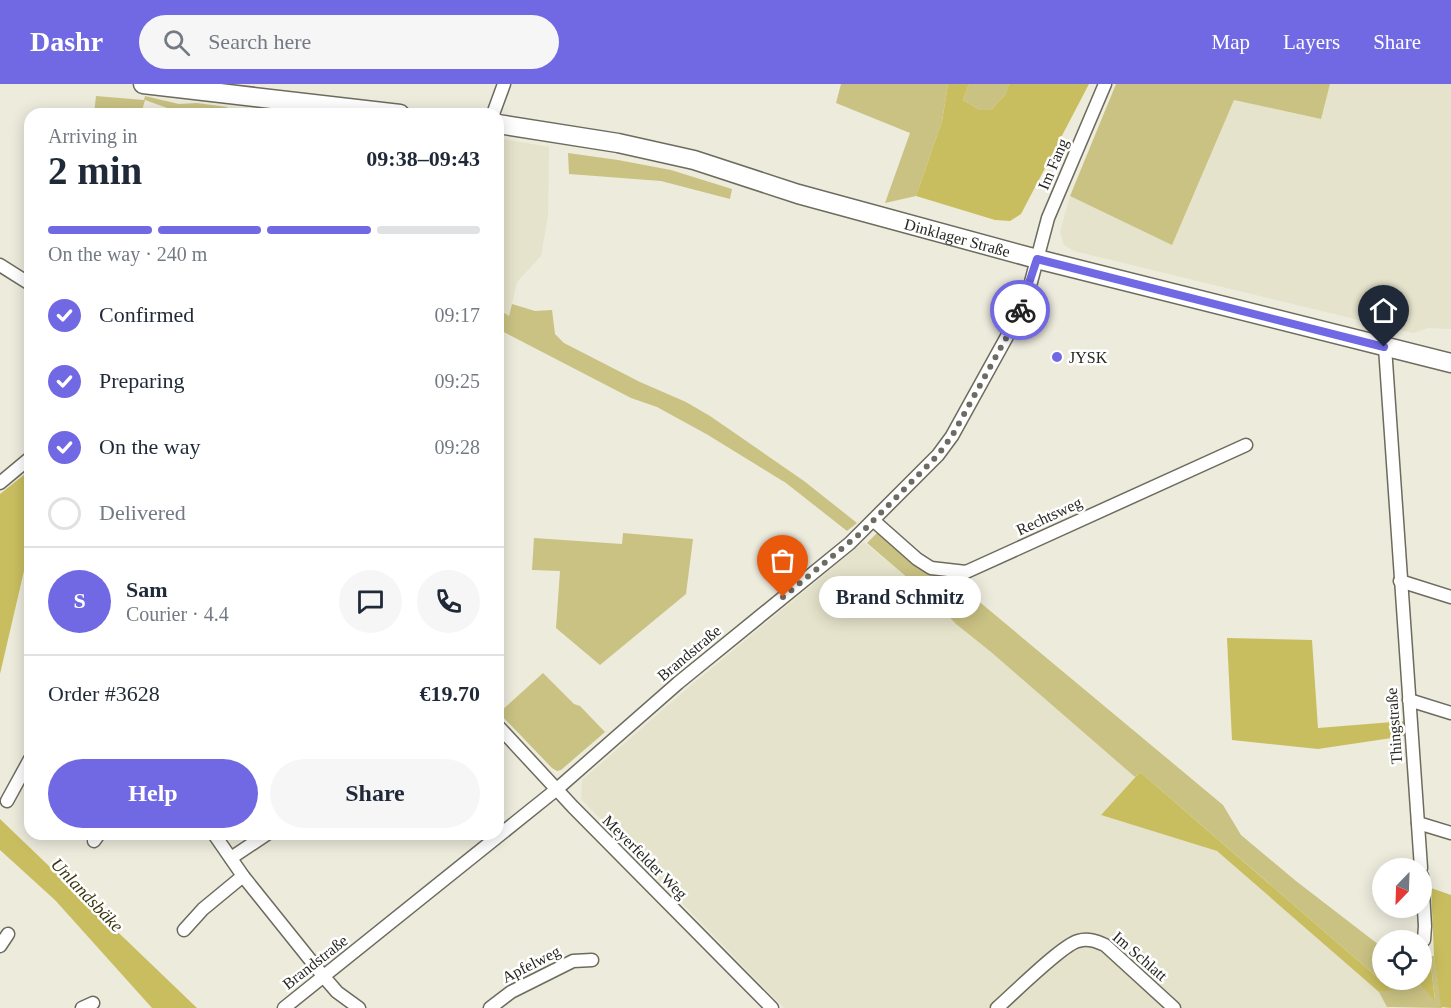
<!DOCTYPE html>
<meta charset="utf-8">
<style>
body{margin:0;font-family:Georgia,serif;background:#f6f6f7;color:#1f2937;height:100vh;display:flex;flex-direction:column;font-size:22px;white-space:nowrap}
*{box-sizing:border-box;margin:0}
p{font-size:20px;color:#747a83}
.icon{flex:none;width:33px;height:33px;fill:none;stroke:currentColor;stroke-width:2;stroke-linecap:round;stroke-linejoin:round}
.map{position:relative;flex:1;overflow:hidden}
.sheet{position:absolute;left:24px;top:24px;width:480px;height:732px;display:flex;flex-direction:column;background:#fff;border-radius:18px;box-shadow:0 3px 15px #0003}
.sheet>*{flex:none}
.needle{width:39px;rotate:203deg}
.tools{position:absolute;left:1372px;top:774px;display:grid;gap:12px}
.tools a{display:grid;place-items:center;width:60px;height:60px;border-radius:50%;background:#fff;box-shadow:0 3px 15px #0003;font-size:30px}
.pin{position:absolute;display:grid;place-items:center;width:51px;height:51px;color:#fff;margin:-62px -26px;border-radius:50% 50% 50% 0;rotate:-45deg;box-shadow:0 0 6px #0007}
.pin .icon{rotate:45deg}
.courier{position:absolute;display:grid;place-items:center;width:60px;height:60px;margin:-30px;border:4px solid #7169e4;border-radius:50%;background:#fff;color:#222;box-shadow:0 2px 8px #0007}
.bubble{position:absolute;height:42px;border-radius:21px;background:#fff;box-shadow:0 3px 15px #0003;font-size:20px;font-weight:600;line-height:42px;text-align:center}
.summary em{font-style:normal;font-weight:600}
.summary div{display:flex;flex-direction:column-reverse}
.summary{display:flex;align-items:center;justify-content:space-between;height:102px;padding:0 24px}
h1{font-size:39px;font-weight:600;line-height:45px}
.bar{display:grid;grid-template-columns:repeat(4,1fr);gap:9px 6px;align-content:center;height:72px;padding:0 24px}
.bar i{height:8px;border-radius:4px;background:#e0e1e3}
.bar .active{background:#7169e4}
.bar p{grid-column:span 4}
.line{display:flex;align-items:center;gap:15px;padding:0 24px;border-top:2px solid #e0e1e3}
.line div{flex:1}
.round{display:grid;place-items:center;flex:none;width:63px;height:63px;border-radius:32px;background:#f6f6f7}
ol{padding:0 24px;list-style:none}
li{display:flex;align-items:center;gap:18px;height:66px}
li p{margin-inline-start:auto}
li .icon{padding:6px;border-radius:50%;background:#7169e4;color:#fff;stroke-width:4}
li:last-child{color:#747a83}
li i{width:33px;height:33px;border:3px solid #e0e1e3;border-radius:50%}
.button{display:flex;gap:12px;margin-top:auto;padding:12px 24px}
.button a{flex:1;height:69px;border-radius:36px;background:#7169e4;color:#fff;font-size:24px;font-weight:600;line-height:69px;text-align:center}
.button a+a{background:#f6f6f7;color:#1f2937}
header{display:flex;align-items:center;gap:36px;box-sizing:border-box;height:84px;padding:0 30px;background:#7169e4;color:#fff}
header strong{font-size:28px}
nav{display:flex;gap:33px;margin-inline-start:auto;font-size:21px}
.search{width:420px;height:54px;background:#f6f6f7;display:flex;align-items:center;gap:15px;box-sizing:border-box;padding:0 21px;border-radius:33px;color:#747a83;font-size:22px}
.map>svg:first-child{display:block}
.built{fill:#e5e3cb}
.green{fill:#cac283}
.forest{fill:#c9be5f}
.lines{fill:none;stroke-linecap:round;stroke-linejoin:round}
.stream{stroke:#c9bd5f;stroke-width:4}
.street-casing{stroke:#6c6b5d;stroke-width:15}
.secondary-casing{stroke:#6c6b5d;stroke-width:21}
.street{stroke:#fff;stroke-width:12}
.secondary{stroke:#fff;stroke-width:18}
.done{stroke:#6d6c63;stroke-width:6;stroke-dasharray:0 10.8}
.route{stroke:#7169e4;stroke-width:8}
.poi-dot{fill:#7169e4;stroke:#fff;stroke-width:2}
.labels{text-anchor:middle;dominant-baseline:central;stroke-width:5;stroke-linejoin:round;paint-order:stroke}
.street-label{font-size:16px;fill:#282822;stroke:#fff}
.poi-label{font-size:16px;fill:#282822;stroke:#fff;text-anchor:start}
.water-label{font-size:18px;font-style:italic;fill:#3c370e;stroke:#fff}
</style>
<header>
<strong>Dashr</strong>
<div class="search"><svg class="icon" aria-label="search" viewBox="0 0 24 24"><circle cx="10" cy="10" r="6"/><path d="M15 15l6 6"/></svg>Search here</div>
<nav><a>Map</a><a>Layers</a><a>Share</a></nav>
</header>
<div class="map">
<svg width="1451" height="924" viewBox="0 0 1451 924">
<rect width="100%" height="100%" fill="#edebdc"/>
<g class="built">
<path d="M1330,0h121v245l-23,-1 -15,5 -339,-82 -10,-6 -4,-13 10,-36 102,48 62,-145 86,20z"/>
<path d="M227,23l61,7h-62z"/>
<path d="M498,54l51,9 -1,69 -7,40 -24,26 -8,34 -11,-7z"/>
<path d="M864,458l67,56 25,26 35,28 144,125 -34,38 116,36 162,141 10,16h-605l-203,-209 1,-19 107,-93z"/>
</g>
<g class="green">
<path d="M841,0h107l-6,37 -26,75 -31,7 25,-70 -74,-30z"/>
<path d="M969,0h40l-4,11 -14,15h-11l-17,-10z"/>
<path d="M1116,0h214l-9,35 -87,-19 -62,145 -102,-49z"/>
<path d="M96,12l48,4 1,-4 34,8 18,-1 30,4 -1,7h-48l-8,-5 -25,-9 -4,14h-47z"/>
<path d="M568,69l50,7 53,10 61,19 -2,10 -69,-18 -92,-7z"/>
<path d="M512,220l23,7 17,-1 3,24 9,9 76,39 46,20 24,14 94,65 53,42 -10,8 -61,-48 -78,-48 -51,-28 -26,-9 -133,-69v-20l11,7z"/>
<path d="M886,440l337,281 18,30 55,46 87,67v32h33l19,20 -5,-44h4l8,52 -55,-1 -8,-15 12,-3 -251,-217 -5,5 -144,-125 -35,-28 -25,-26 -64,-55z"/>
<path d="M623,449l70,6 -7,55 -86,71 -44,-37 4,-57 -28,-1 2,-32 88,6z"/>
<path d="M543,589l31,31 6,2 25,26 -44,38 -4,1 -5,-3 -53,-55z"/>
</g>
<g class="forest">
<path d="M948,0h21l-6,16 17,10h11l14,-15 4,-11h80l-68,130 -11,7 -15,-1 -79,-24 26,-75z"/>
<path d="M30,386v75l-30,129v-180z"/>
<path d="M1227,554l85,2 6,88 87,-7v15l-87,13 -86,-9z"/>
<path d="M1140,688l252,218 -13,2 -162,-141 -116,-36z"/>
<path d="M0,735l197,189h-45l-97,-108 -55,-50z"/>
<path d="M1431,804l20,7v113l-10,-1 -7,-51z"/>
<path d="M1430,872l5,45 -19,-21h6v-23z"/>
</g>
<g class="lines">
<g class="stream">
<path d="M0,742l129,131"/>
<path d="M137,882l37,42"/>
</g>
<g class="street-casing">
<g id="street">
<path d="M493,30l11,-30"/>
<path d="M0,181l30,19"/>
<path d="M1385,263l36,521"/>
<path d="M0,399l30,-25"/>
<path d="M874,437l43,38 14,9 35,4 280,-127"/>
<path d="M1400,497l51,16"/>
<path d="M1409,616l42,13"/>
<path d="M498,642l75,81 199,201"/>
<path d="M7,717l23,-42"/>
<path d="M1418,739l33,10"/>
<path d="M214,750l29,42 81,101 13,15 22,16"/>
<path d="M94,757l5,-7"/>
<path d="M231,774l36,-24"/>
<path d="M1422,792l3,50 -1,14"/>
<path d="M184,846l19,-21 40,-33"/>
<path d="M0,862l8,-12"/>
<path d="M82,924l11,-5"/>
<path d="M284,924l273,-219 121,-106 172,-140 88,-88 14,-19 63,-114 16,-40 17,-64 57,-134"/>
<path d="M490,924l21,-16 62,-31 19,-1"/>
<path d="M997,924c15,-13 65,-63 81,-67 10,-3 18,0 27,4l69,63"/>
</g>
</g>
<g class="secondary-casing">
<g id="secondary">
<path d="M143,0l257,30"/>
<path id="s1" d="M498,40l120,19 76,17 104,34 239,65 414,104"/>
</g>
</g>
<use href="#street" class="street"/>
<use href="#secondary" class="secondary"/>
</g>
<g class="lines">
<path class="done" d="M783,513l79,-65 76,-77 14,-19 63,-114 5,-12"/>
<path class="route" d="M1020,226l17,-51 347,88"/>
</g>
<circle class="poi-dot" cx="1057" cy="273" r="6"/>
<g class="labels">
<g class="street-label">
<text transform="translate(1053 80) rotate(-67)">Im Fang</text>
<text stroke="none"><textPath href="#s1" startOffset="474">Dinklager Straße</textPath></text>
<text transform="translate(1049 432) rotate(-25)">Rechtsweg</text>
<text transform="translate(689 569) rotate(-40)">Brandstraße</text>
<text transform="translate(1394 642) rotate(-94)">Thingstraße</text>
<text transform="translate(645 773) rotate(45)">Meyerfelder Weg</text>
<text transform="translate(1140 872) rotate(41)">Im Schlatt</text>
<text transform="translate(315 878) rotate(-38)">Brandstraße</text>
<text transform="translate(531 880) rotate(-27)">Apfelweg</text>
</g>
<g class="poi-label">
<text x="1069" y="273">JYSK</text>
</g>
<g class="water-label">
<text transform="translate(87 811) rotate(46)">Unlandsbäke</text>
</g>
</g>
</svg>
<div class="tools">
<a><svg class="needle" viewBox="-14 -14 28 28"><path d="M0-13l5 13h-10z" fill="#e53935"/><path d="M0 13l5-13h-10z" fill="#747a83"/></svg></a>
<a><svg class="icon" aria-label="locate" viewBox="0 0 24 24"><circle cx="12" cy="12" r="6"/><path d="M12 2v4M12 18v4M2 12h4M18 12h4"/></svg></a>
</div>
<div class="pin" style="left:783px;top:513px;background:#ea580c"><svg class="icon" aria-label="bag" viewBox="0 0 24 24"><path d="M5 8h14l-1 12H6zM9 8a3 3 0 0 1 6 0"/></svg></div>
<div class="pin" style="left:1384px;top:263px;background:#1f2937"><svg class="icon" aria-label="home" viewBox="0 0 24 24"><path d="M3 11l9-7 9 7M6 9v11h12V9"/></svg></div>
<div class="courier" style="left:1020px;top:226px"><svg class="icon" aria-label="bike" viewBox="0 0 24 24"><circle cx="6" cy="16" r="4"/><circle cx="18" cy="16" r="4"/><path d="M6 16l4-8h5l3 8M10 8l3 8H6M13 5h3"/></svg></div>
<div class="bubble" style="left:819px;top:492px;width:162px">Brand Schmitz</div>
<section class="sheet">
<div class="summary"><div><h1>2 min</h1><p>Arriving in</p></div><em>09:38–09:43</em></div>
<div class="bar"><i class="active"></i><i class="active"></i><i class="active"></i><i></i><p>On the way · 240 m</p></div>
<ol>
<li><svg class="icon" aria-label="check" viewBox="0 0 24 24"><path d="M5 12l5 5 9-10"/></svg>Confirmed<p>09:17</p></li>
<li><svg class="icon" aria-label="check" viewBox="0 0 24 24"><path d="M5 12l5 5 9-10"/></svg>Preparing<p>09:25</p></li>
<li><svg class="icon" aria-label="check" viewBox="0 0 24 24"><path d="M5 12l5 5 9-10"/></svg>On the way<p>09:28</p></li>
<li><i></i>Delivered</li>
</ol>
<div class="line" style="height:108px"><b class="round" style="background:#7169e4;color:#fff">S</b><div><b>Sam</b><p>Courier · 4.4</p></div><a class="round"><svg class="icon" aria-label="chat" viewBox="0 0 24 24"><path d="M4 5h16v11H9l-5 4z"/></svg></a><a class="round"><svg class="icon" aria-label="phone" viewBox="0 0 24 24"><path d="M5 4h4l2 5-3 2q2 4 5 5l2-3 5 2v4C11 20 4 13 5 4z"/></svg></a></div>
<div class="line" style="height:78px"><div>Order #3628</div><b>€19.70</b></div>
<div class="button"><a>Help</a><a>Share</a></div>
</section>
</div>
